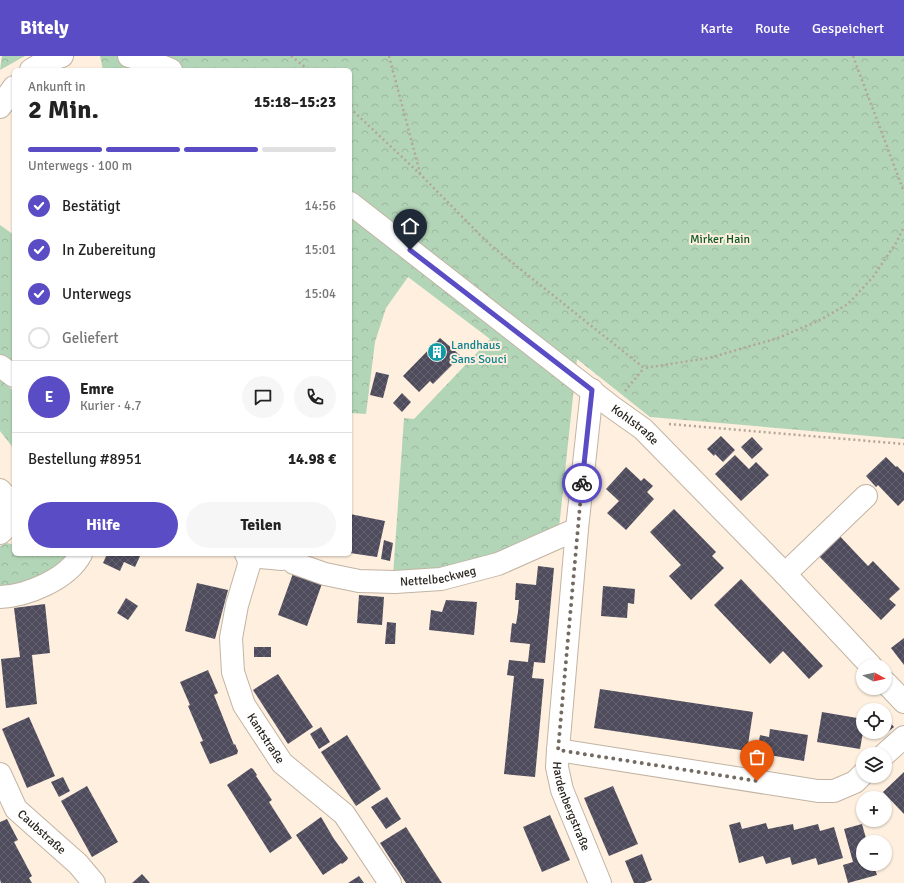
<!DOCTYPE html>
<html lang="de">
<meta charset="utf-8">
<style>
body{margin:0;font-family:Signika,sans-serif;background:#f6f6f6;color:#222;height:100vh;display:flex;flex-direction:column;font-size:15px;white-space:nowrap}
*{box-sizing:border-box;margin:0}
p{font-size:13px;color:#767676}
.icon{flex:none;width:22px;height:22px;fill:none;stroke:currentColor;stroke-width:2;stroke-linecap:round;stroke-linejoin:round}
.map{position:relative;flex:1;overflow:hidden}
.side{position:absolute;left:12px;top:12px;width:340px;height:488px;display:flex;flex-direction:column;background:#fff;border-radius:6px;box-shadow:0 1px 3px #0004}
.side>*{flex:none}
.needle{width:26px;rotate:98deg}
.buttons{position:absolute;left:856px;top:603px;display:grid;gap:8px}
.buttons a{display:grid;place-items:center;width:36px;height:36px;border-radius:50%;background:#fff;box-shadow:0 1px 3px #0004;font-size:20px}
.pin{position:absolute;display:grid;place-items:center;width:34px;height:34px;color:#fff;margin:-41px -17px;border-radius:50% 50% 50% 0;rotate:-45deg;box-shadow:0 0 4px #0007}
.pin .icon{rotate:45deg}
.courier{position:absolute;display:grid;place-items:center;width:40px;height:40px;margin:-20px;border:3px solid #5a4cc4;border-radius:50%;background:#fff;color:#222;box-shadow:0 1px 5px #0007}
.summary em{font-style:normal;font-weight:700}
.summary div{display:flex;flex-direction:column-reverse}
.summary{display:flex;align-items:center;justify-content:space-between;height:68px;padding:0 16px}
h1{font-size:26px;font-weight:700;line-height:30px}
.bar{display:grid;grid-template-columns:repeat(4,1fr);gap:6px 4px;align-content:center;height:48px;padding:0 16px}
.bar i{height:5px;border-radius:3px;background:#e0e0e0}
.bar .current{background:#5a4cc4}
.bar p{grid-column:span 4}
.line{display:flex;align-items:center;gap:10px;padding:0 16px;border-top:1px solid #e0e0e0}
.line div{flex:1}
.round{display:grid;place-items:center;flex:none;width:42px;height:42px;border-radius:21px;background:#f6f6f6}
ol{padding:0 16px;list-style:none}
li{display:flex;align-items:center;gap:12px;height:44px}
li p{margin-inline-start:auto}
li .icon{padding:4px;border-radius:50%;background:#5a4cc4;color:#fff;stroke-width:4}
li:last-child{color:#767676}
li i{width:22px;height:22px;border:2px solid #e0e0e0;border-radius:50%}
.primary-button{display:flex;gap:8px;margin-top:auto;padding:8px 16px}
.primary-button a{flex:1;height:46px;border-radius:24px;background:#5a4cc4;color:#fff;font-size:16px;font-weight:700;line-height:46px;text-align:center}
.primary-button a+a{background:#f6f6f6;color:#222}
header{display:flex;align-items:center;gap:24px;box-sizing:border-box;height:56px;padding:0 20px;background:#5a4cc4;color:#fff}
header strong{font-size:19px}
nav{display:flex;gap:22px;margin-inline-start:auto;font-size:14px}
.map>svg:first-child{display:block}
.forest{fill:url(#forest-crowns)}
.building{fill:url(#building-cross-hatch)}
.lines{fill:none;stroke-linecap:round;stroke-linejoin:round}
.minor-casing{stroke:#c2b4a4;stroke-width:24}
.path{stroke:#b2a699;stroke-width:2.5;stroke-dasharray:2 3;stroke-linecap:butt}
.minor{stroke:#fff;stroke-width:22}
.done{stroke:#736a61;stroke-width:4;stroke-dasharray:0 7.2}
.route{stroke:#5a4cc4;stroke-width:5}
.labels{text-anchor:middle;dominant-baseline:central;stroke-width:4;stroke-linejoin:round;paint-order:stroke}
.park-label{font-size:12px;fill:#0c5a25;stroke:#feefde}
.culture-label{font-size:12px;fill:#0d838f;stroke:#feefde;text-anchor:start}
.street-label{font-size:12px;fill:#28231d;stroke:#feefde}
</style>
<header>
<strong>Bitely</strong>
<nav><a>Karte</a><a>Route</a><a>Gespeichert</a></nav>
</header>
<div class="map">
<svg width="904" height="827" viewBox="0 0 904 827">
<defs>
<pattern id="forest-crowns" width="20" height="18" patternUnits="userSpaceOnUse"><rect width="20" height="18" fill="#b3d5b7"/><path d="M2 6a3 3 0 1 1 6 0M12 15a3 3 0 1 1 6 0" fill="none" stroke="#9ab79d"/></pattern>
<pattern id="building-cross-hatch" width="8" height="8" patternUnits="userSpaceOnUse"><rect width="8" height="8" fill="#4e4b5c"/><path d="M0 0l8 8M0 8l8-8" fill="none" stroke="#64626f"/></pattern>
</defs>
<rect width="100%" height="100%" fill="#feefde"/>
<g class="forest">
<path d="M2,0h23l-25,14z"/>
<path d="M100,0h804v383l-254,-22 -73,-58 -18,169 -64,31 -102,17 11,-158 10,1 76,-80 -82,-62 -22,31 -11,34 -9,72 -16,-1v-343h-247z"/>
<path d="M0,169l14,10v133l-14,-12z"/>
<path d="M0,324l14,11v58l-14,-18z"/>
<path d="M14,486v12h58l-18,19 -54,15v-42l7,-3 4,1z"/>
</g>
<g class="building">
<path d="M440,282l21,18 -28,28 -3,-3 -11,11 -16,-16z"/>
<path d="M376,316l13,3 -6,23 -13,-3z"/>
<path d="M402,337l9,9 -9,10 -9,-9z"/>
<path d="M721,380l14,14 -12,12 -8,-8 -1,2 -7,-7z"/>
<path d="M752,381l11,12 -11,10 -11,-12z"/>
<path d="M735,399l14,14 7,-7 13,13 -28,26 -26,-27z"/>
<path d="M886,401l10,10 1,-1 7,7v27l-6,6 -20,-21 -2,2 -10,-11z"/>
<path d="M626,411l15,14 3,-3 9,8 -6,6 7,7 -28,31 -19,-17 12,-12 -13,-12z"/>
<path d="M674,453l42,43 -4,4 12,12 -33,32 -22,-24 12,-11 -31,-33z"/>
<path d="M350,458l35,7 -8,36 -27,-4z"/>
<path d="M835,475l33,35 5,-5 27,28 -11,10 7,6 -15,15 -67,-69z"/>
<path d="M384,484l9,3 -3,18 -9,-2z"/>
<path d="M107,498h34l-6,13 -11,-5 -4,9 -17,-8z"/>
<path d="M538,510l16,2 -9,95 -11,-1 -2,16 12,1 -9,98 -31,-3 10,-98 -7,-1 2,-15 19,2 2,-18 -20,-2 2,-19 4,1 2,-12 1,-12h-4l1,-17 20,2z"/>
<path d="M295,512l29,10 -17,48 -29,-11z"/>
<path d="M741,523l82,87 -14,13 -26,-28 -13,13 -56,-59z"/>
<path d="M197,527l31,7 -13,49 -30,-8z"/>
<path d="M603,530l32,3 -1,15 -6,-1 -1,15 -26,-2z"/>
<path d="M359,539l25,2 -2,28 -25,-2z"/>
<path d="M126,542l12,8 -10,14 -11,-7z"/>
<path d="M446,544l31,2 -3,33 -45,-5 2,-20 11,2z"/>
<path d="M45,548l5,49 -18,2 5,49 -31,4 -5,-49 19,-2 -6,-49z"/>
<path d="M387,566l9,1 -1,21h-10z"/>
<path d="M904,582v27l-13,-17z"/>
<rect x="254" y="591" width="17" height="10"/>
<path d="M208,614l10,23 -4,2 20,50 1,-1 3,7 -1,3 -27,10 -10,-22 3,-1 -15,-35 2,-1 -10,-23z"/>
<path d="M278,618l35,53 -25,17 -35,-54z"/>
<path d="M600,633l153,23 -6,39 -153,-23z"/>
<path d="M822,656l41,7v13l-3,17 -43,-7z"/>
<path d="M29,661l26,59 -28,12 -25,-59z"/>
<path d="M887,663l7,8 -10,8 -2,-3h3v-12z"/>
<path d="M321,671l9,15 -11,7 -9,-15z"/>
<path d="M770,673l38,6 -4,26 -47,-8 3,-18 9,2z"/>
<path d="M347,679l34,54 -25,17 -35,-54z"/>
<path d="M251,712l2,1 4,6 -1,1 16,24 -3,2 23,36 -22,15 -43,-68z"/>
<path d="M904,716v42l-21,-22z"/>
<path d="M63,721l7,14 -11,6 -8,-15z"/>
<path d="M87,730l31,56 -26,15 -31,-56z"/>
<path d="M613,730l25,58 -29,12 -25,-58z"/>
<path d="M387,741l14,22 -15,10 -15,-22z"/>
<path d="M550,759l20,45 -28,12 -19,-45z"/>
<path d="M321,761l13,22 14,19 -1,2 -5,4 -1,-1 -18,12 -27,-40z"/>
<path d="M7,763l11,21 -4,2 18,34 -3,2 3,5h-31l-1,-3v-58z"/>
<path d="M740,766l2,7 24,-6 2,6 25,-5 1,6 24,-6 2,7 14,-4 9,31 -25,7 -2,-7 -24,7 -2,-8 -24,7 -3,-8 -24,7 -10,-38z"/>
<path d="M862,768l5,18h-4v22h10l4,11 -29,8 -5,-18 10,-3 -9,-33z"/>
<path d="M406,771l26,41 10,15h-36l-26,-40z"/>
<path d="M642,798l10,26 -8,3h-10l-9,-22z"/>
<path d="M142,818l8,9h-18z"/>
<path d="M359,820l5,7h-16z"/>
</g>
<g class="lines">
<g class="minor-casing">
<g id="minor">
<path d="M129,0l20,5 22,9"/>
<path d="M31,14l15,-9 16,-5"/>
<path d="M0,51l14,-20"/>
<path id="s1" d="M350,147l262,204 31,22 142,145 86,92"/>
<path d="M0,310l14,10"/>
<path id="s2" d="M592,334l-15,139 -19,221 -1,17 5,23 38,93"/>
<path d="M0,434c12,11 14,32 0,43"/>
<path d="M246,498l2,2 34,3"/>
<path id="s3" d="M248,500l1,9 -12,40 -6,33 2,34 11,33 38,58 62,51 46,69"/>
<path id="s4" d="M294,507l31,11 34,7 36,1 46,-3 57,-15 79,-35"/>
<path d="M785,518l81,-78"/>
<path d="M0,541c27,-1 68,-18 81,-43"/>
<path d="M885,626l19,20"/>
<path d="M558,694l260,41h16l21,-9 8,-8"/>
<path d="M885,698l19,-17"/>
<path id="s5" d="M0,718l16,35 62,55 16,19"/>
</g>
</g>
<g class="path">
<path d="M291,0l18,14"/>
<path d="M389,0l31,117"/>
<path d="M853,0l51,136"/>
<path d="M350,52l70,66 69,70 155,124 65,-10 69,-20 40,-17 30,-17 25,-27 23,-34 8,-16"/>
<path d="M625,335l19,-23"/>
<path d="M669,368l235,20"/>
</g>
<use href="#minor" class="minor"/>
</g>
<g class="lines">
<path class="done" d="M582,427l-24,267 199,31"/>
<path class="route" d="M410,194l182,140 -10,93"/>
</g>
<defs>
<g id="building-disc" transform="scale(1)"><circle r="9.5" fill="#0f9aa8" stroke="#feefde"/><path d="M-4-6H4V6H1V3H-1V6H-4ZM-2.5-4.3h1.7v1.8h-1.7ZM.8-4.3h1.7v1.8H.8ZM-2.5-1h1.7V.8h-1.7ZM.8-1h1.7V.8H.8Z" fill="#fff"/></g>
</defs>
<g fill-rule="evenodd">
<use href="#building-disc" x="437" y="296"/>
</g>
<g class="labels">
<g class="park-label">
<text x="720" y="183">Mirker Hain</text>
</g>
<g class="culture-label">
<text x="451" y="289">Landhaus<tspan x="451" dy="14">Sans Souci</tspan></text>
</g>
<g class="street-label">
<text stroke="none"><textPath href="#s1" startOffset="361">Kohlstraße</textPath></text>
<text stroke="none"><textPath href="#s4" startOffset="147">Nettelbeckweg</textPath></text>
<text stroke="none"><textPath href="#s3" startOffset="193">Kantstraße</textPath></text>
<text stroke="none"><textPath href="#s2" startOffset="420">Hardenbergstraße</textPath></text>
<text stroke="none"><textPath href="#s5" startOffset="73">Caubstraße</textPath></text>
</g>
</g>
</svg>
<div class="buttons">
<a><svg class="needle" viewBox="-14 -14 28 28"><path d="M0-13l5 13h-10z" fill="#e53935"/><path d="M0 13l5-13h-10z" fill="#767676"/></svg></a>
<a><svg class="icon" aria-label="locate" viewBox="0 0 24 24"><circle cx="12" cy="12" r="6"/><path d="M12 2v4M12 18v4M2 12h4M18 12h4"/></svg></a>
<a><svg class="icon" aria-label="layers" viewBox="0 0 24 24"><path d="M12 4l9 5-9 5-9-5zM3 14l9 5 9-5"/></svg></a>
<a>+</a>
<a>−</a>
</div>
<div class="pin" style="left:757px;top:725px;background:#ea580c"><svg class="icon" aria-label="bag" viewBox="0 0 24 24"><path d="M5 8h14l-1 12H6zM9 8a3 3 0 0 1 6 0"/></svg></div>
<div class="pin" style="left:410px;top:194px;background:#1f2937"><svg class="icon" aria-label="home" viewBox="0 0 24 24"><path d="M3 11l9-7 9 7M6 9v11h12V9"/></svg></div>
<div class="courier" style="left:582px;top:427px"><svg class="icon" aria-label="bike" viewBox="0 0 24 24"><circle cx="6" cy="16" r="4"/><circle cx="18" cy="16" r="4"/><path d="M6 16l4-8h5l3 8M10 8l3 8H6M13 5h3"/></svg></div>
<section class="side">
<div class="summary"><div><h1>2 Min.</h1><p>Ankunft in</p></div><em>15:18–15:23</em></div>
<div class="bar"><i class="current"></i><i class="current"></i><i class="current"></i><i></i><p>Unterwegs · 100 m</p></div>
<ol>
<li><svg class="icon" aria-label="check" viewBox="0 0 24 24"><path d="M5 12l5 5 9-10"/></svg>Bestätigt<p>14:56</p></li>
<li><svg class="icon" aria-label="check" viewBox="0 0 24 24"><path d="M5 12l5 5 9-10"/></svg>In Zubereitung<p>15:01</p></li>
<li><svg class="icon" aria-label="check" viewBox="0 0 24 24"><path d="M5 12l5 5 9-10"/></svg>Unterwegs<p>15:04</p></li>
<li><i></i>Geliefert</li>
</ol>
<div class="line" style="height:72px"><b class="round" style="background:#5a4cc4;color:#fff">E</b><div><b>Emre</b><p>Kurier · 4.7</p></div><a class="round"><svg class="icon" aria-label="chat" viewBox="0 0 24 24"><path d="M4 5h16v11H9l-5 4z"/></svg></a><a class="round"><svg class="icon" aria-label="phone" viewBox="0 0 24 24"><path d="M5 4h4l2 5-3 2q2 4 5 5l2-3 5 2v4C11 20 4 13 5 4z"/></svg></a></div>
<div class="line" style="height:52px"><div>Bestellung #8951</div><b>14.98 €</b></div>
<div class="primary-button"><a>Hilfe</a><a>Teilen</a></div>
</section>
</div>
